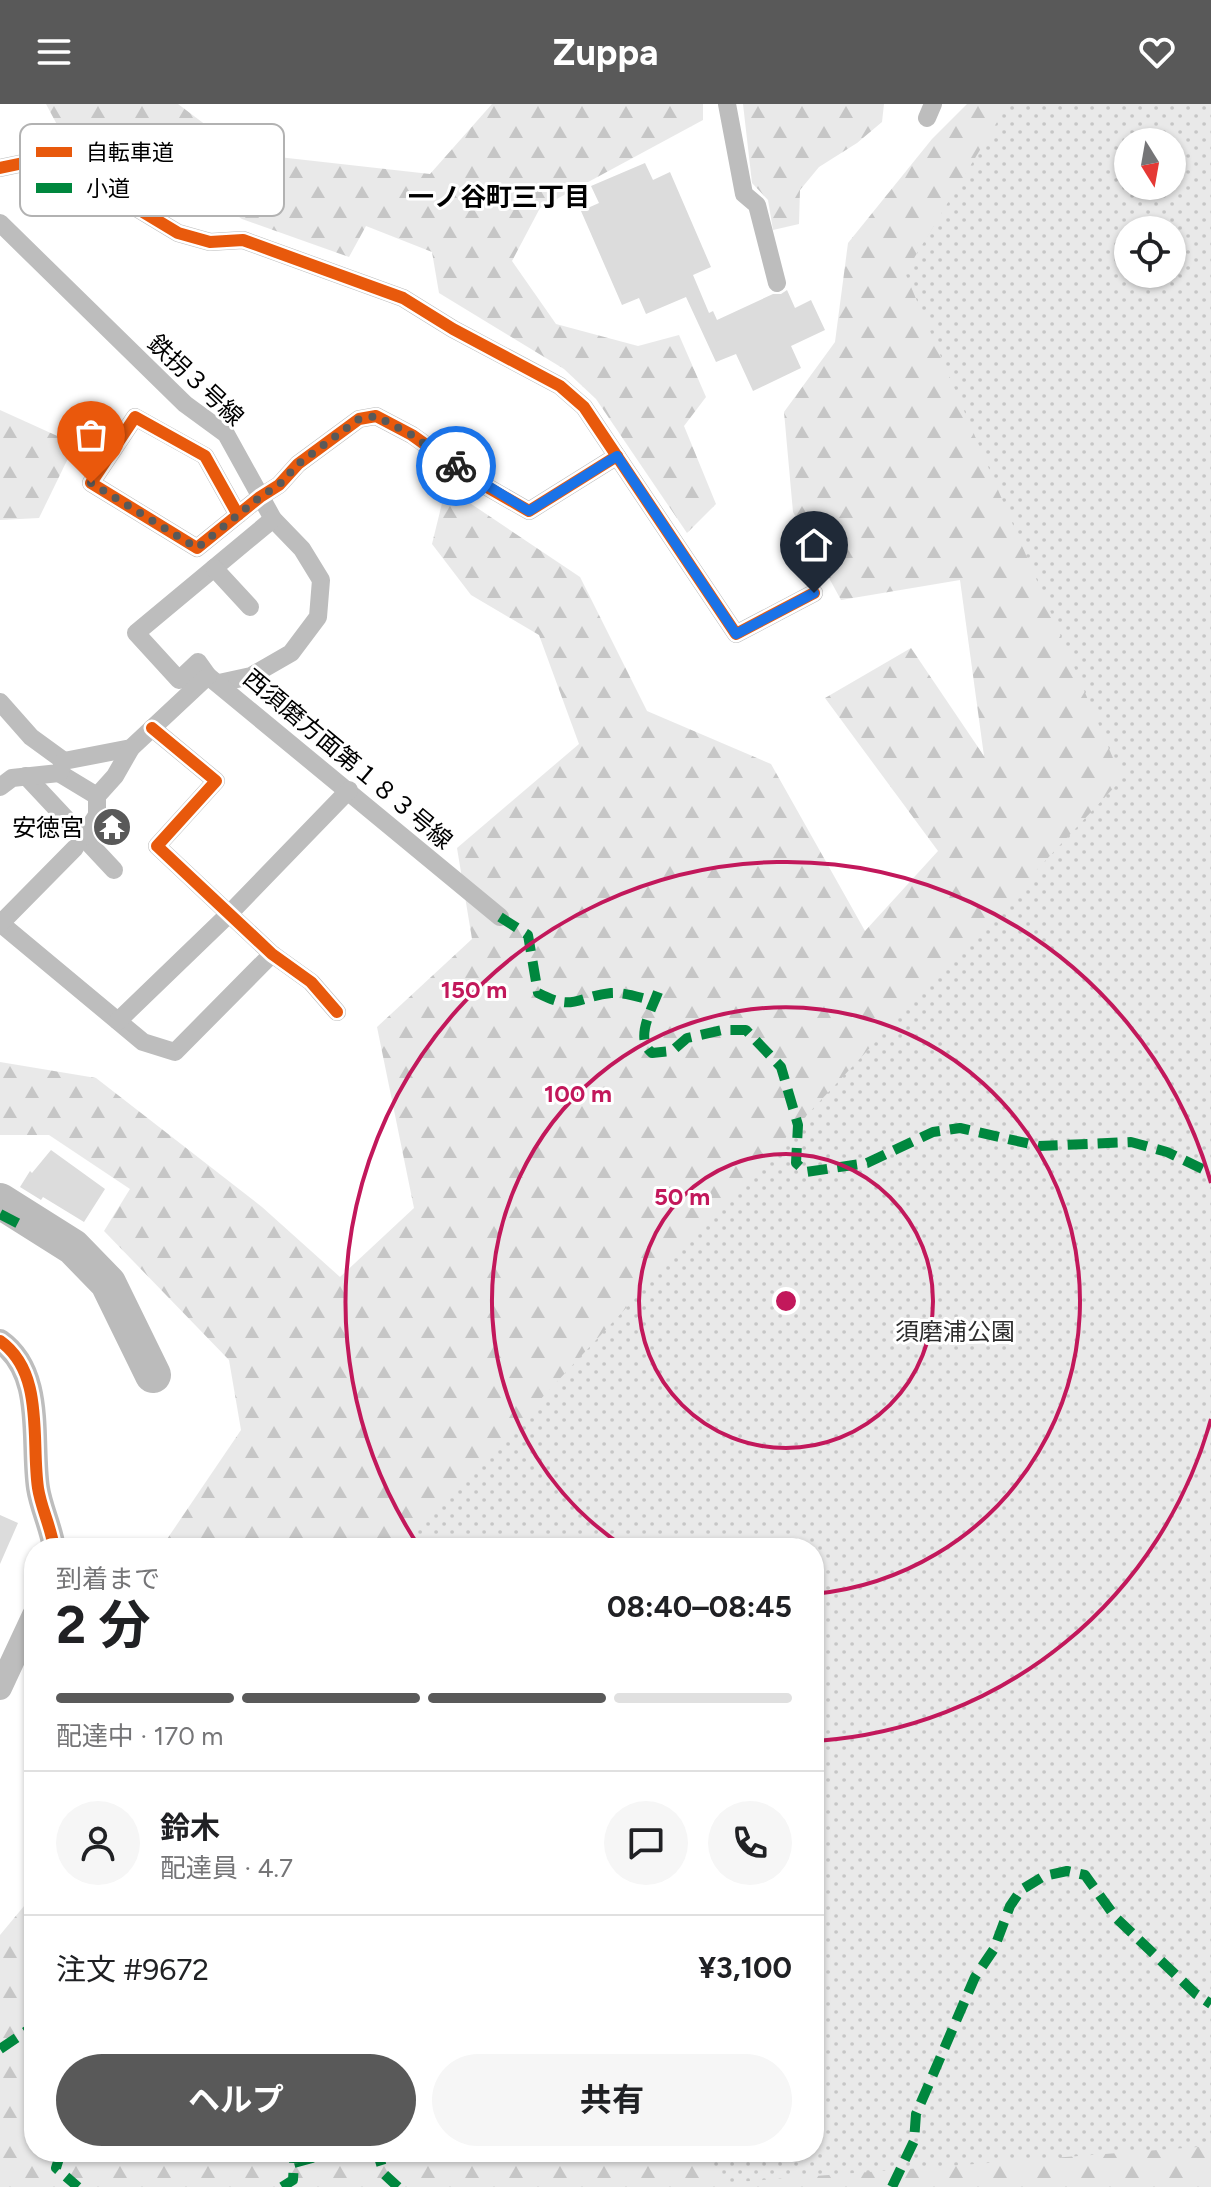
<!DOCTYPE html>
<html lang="ja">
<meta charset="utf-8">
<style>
body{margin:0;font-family:Figtree,"Noto Sans JP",sans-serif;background:#f6f6f6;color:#202124;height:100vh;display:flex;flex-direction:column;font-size:30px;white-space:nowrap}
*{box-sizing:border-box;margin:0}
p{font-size:26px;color:#757577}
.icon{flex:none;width:44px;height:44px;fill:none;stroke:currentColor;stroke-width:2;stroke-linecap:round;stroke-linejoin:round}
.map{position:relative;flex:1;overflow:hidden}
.panel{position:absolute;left:24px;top:1434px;width:800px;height:624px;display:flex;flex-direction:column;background:#fff;border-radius:32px;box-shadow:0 2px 6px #0004}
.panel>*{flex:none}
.needle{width:52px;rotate:169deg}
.controls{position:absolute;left:1114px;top:24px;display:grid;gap:16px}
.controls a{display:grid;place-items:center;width:72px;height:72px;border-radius:50%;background:#fff;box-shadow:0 2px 6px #0004;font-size:40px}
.pin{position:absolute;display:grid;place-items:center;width:68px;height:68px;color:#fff;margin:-82px -34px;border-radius:50% 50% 50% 0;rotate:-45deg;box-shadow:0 0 8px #0007}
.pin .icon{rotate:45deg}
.courier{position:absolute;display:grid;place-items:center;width:80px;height:80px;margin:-40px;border:6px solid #1a73e8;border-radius:50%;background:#fff;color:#222;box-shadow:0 2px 10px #0007}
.overview em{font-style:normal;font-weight:700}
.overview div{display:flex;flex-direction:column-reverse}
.overview{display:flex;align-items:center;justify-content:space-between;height:136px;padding:0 32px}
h1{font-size:52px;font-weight:700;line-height:60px}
.bar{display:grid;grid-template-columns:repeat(4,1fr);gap:12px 8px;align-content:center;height:96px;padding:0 32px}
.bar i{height:10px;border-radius:6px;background:#e0e0e0}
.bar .current{background:#595959}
.bar p{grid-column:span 4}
.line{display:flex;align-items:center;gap:20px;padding:0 32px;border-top:2px solid #e0e0e0}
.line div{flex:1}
.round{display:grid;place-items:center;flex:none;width:84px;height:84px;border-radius:42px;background:#f6f6f6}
.cta{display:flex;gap:16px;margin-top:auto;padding:16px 32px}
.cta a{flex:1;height:92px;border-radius:48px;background:#595959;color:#fff;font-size:32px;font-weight:700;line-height:92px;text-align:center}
.cta a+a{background:#f6f6f6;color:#202124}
header{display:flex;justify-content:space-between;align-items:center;height:104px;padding:0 32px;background:#595959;color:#fff;font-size:36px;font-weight:700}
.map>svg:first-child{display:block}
.forest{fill:url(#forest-firs);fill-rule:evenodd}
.park{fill:url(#park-dots);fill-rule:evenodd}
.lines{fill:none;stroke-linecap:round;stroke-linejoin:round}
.river{stroke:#bbb;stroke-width:36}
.building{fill:#dcdcdc}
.minor{stroke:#bdbdbd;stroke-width:18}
.tertiary{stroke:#bdbdbd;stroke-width:24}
.quiet{stroke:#00873e;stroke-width:10;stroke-dasharray:20 10;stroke-linecap:butt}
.cycleway-casing{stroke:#fff;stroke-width:17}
.cycleway{stroke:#e8590c;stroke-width:12}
.done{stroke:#595959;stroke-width:8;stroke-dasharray:0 14.4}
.route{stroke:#1a73e8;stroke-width:10}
.ring{fill:none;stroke:#c2185b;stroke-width:4}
.labels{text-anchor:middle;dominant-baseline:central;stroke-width:6;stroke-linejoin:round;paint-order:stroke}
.street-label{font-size:24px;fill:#000;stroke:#fff}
.poi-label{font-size:24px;fill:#000;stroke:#fff;text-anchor:end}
.park-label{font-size:24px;fill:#2e2e2e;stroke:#fff}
.neighbourhood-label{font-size:26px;font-weight:bold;fill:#000;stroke:#fff}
.key{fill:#fff;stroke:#b2b2b2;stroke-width:2}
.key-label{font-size:22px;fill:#000}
.centre{fill:#c2185b;stroke:#fff;stroke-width:4}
.ring-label{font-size:24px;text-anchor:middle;font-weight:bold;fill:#c2185b;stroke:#fff;stroke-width:6;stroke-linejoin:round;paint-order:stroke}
</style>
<header><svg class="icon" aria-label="menu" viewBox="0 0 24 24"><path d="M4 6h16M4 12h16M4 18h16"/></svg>Zuppa<svg class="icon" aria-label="heart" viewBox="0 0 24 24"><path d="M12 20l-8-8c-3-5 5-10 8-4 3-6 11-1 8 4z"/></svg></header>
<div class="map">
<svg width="1211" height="2083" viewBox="0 0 1211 2083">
<defs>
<pattern id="forest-firs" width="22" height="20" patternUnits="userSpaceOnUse" patternTransform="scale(2)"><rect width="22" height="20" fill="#e9e9e9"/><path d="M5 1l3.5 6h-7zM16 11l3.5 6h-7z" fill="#c6c6c6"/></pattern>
<pattern id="park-dots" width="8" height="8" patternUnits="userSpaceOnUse" patternTransform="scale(2)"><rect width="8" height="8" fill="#e9e9e9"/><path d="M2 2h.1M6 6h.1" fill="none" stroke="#c6c6c6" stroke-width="1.8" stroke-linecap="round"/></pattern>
</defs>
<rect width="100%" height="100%" fill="#fff"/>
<g class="forest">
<path d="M46,0h132l65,49 187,21 62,-70h211v16l-163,88 -28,53 44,63 82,22 41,-11 27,62 -22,29 32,78 -29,29 -91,-134 -32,-30 -125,-76 -7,-41 -66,-26 -17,31 -107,-38 -74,-50 -37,14 -61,-34z"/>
<path d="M743,0h141l-2,18 -25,21 -38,24 -19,23 -1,34 -26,6 -5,-30 -16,-17z"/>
<path d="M967,0h244v2083h-1211v-252l34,-41v258h780v-604h-653l80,-118 -12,-70 -125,-129 26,-42 -81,-54h-49v-73l96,16 166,129 78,70 74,-69 -37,-181 95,-88 -15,-91 122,-104 -40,-109 -68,-40 -39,-51 14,-57 134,90 67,134 124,53 94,167 73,-80 -113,-153 86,-50 73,108 -24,-176 -119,20 -48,-88 -9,-100 51,-70 13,-99 84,-104zM1128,38h44v44h-44zM1128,126h44v44h-44z"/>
<path d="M0,306l75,34 -36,74 -39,2z"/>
</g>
<path class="park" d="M1008,0h203v2042l-488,37 -30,-31h121v-604h-413l721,-769 -217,-506zM1128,38h44v44h-44zM1128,126h44v44h-44z"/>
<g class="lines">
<path class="river" d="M0,1097l73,46 35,36 45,92"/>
</g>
<g class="building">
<path d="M645,59l8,17 17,-8 41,95 -18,8 16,38 4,-2 4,9 56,-26h8l6,-4 8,18 16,-8 14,30 -34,16 10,22 -48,23 -17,-37 -20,8 -30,-65 -40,17 -7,-16 -17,7 -41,-94 18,-8 -8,-17z"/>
<path d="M51,1046l54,39 -21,33 -41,-25 -2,3 -21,-13 10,-16 2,2z"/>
<path d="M0,1411l18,8 -18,41z"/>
</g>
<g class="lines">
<g class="minor">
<path d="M727,0l17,90 13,11 20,78"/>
<path d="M927,14l6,-14"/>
<path d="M0,64l52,-11 126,76 32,9 33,-2 160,58 50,31 107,57 24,21 152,227 78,-41"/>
<path d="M0,119l185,181 41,30 47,85 29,30 19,31 -3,37 -27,36 -40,23 -32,7"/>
<path d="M238,411l-33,-59 -70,-39 -44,66 106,65 63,-51 19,-12 19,-21 61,-45 17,-3 36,19 63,45 54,31 88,-55"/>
<path d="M273,415l-137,114 43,47 19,-18 10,14 292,241"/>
<path d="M214,464l36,39"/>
<path d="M0,598l31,35 33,24"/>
<path d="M152,624l64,53 -59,65 115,108 39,28 26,30"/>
<path d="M59,669l38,23"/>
<path d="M26,672l88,94"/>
<path d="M0,683l12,-9 47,-5 5,-12 67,-13 77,-72"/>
<path d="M83,733l14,-22v-19l18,-20 16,-28"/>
<path d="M0,819l143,119 32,10 97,-98"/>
<path d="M1,819l74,-75"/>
<path d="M118,917l111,-107 120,-124"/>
</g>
<g class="tertiary">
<path d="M0,1237c45,32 31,99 38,147 3,20 13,39 16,60"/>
<path d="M0,1584l34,-73"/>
</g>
<g class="quiet">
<path d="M500,813l28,18 10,58c37,19 37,4 73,0 13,-1 30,5 44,8"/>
<path d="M658,888c-6,17 -24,47 -6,61l20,-2 15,-13 35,-8h24l35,37 17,58 -2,38 10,9 61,-9 66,-31 27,-4 79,18 92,-4 36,10 44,21"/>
<path d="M0,1110l21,11"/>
<path d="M0,1945l34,-23"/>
<path d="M61,2048l-5,16 22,19"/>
<path d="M370,2048l8,2 6,20 14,13"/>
<path d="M282,2083l11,-7 1,-17 39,-11"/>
<path d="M892,2083l22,-46 2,-27 59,-137 19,-28 16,-43 11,-16 23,-14 23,-5 18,4 31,43 80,76 15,10"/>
</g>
<g class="cycleway-casing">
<g id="cycleway">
<path d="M0,64l52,-11 126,76 32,9 33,-2 160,58 50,31 107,57 24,21 152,227 78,-41"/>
<path d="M238,411l-33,-59 -70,-39 -44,66 106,65 63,-51 19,-12 19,-21 61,-45 17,-3 36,19 63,45 54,31 88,-55"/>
<path d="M152,624l64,53 -59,65 115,108 39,28 26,30"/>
<path d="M0,1237c45,32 31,99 38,147 3,20 13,39 16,60"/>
</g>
</g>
<use href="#cycleway" class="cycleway"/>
</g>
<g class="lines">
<path class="done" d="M91,379l106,65 63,-51 19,-12 19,-21 61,-45 17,-3 36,19 44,31"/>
<path class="route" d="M456,362l73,45 88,-55 119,178 78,-41"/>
</g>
<g class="ring">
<circle cx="786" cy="1197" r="147"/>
<path d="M626 1444A294 294 0 1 1 814 1490"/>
<path d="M1211 1315A441 441 0 0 1 817 1637M420 1444A441 441 0 1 1 1211 1079"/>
</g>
<defs>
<g id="temple-disc" transform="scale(2)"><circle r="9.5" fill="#595959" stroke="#fff"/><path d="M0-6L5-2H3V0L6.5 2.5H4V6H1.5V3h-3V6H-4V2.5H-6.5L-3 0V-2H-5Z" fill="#fff"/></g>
</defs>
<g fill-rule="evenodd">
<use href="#temple-disc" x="112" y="723"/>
</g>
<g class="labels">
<g class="street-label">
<text transform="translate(196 276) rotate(43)">鉄拐３号線</text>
<text transform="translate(348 655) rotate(40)">西須磨方面第１８３号線</text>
</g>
<g class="poi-label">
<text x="84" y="723">安徳宮</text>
</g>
<g class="park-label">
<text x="955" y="1227">須磨浦公園</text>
</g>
<g class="neighbourhood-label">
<text x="499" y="93">一ノ谷町三丁目</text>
</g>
</g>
<rect x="20" y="20" width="264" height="92" rx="12" class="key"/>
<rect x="36" y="43" width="36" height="10" fill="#e8590c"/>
<rect x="36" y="79" width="36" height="10" fill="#00873e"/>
<g class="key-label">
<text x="86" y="56">自転車道</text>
<text x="86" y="92">小道</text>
</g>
<circle cx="786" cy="1197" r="12" class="centre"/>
<g class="ring-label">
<text x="474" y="894">150 m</text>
<text x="578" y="998">100 m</text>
<text x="682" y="1101">50 m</text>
</g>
</svg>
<div class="controls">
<a><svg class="needle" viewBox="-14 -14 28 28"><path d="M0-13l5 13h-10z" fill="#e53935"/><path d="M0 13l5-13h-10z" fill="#757577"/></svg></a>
<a><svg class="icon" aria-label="locate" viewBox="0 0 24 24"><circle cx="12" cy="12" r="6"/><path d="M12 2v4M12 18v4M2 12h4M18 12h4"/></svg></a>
</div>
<div class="pin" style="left:91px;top:379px;background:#ea580c"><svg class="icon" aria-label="bag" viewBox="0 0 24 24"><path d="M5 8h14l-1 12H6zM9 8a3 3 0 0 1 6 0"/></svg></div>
<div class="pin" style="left:814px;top:489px;background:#1f2937"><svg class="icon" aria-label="home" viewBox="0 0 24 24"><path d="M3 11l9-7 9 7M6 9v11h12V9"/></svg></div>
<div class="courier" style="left:456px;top:362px"><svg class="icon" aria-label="bike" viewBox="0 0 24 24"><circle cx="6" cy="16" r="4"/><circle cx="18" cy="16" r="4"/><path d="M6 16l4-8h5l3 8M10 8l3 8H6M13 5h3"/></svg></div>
<section class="panel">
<div class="overview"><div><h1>2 分</h1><p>到着まで</p></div><em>08:40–08:45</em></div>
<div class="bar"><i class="current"></i><i class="current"></i><i class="current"></i><i></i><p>配達中 · 170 m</p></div>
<div class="line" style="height:144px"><a class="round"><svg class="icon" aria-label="person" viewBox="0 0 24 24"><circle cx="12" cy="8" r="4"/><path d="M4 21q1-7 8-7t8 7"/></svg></a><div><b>鈴木</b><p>配達員 · 4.7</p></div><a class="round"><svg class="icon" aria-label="chat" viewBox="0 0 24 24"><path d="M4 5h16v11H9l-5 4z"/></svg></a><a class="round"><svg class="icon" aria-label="phone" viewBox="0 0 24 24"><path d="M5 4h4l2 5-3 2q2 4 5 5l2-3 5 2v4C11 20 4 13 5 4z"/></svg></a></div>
<div class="line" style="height:104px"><div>注文 #9672</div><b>¥3,100</b></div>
<div class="cta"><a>ヘルプ</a><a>共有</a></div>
</section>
</div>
